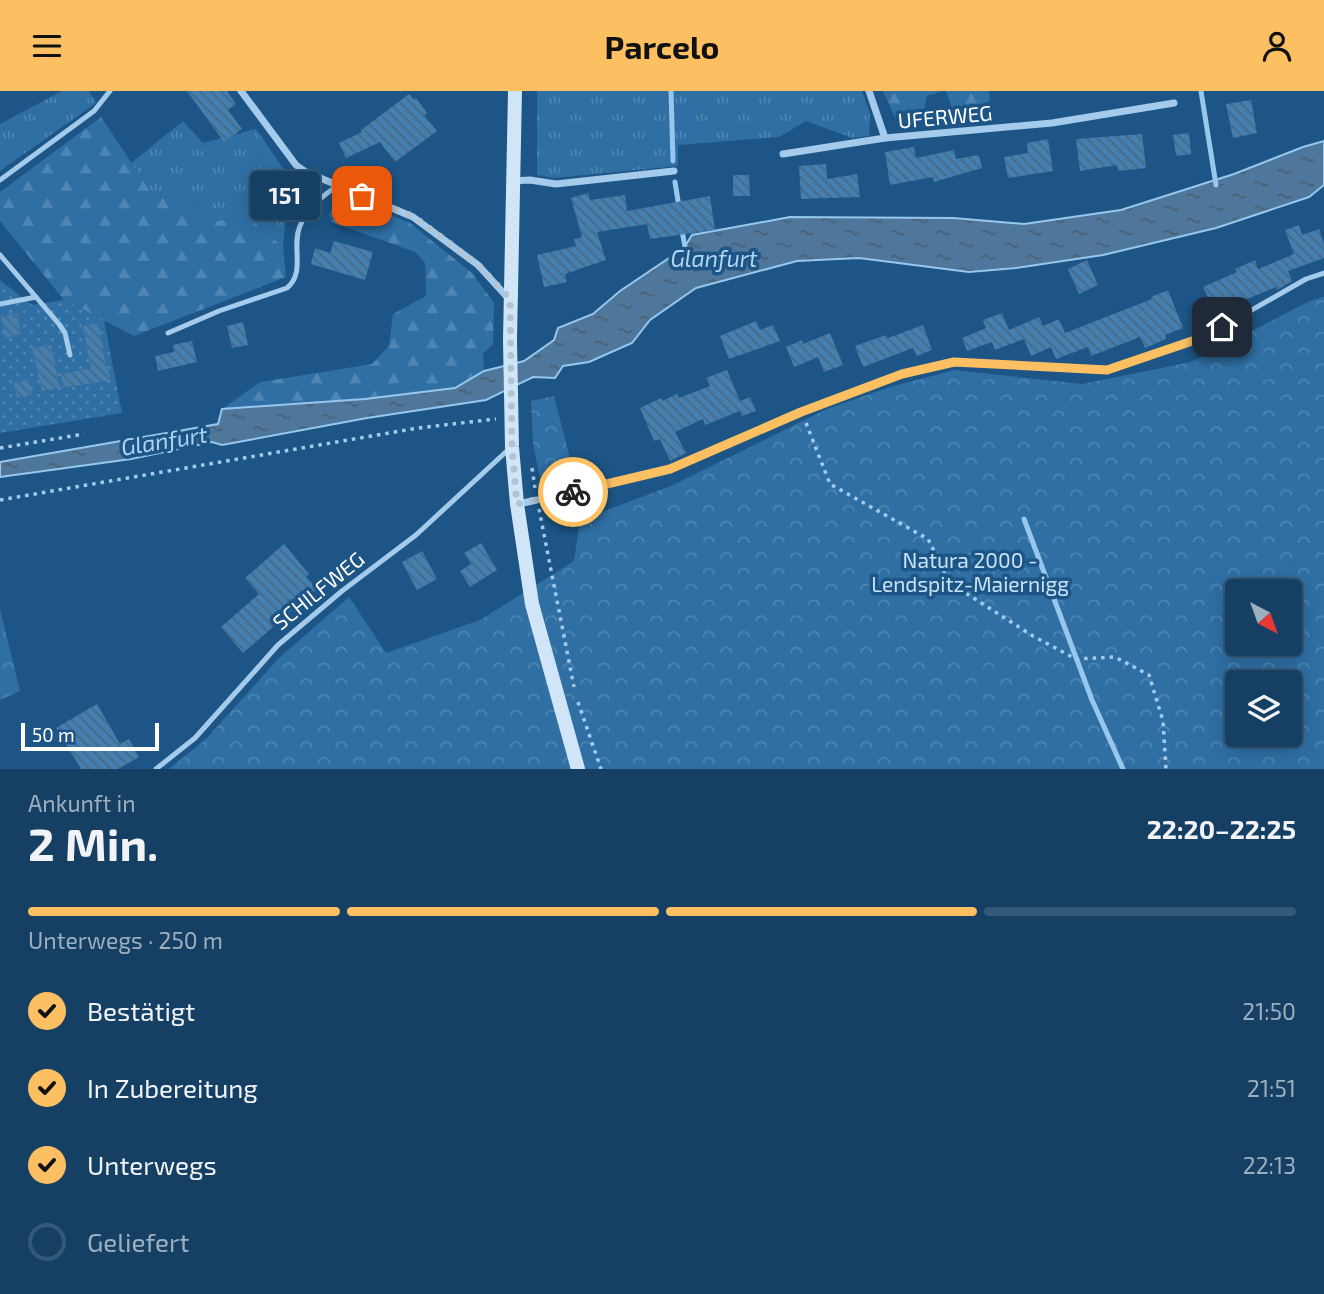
<!DOCTYPE html>
<html lang="de">
<meta charset="utf-8">
<style>
body{margin:0;font-family:"Exo 2",sans-serif;background:#1e476a;color:#f1f3f6;height:100vh;display:flex;flex-direction:column;font-size:26px;white-space:nowrap}
*{box-sizing:border-box;margin:0}
p{font-size:23px;color:#9dafbf}
.icon{flex:none;width:38px;height:38px;fill:none;stroke:currentColor;stroke-width:2;stroke-linecap:round;stroke-linejoin:round}
.map{position:relative;height:678px;overflow:hidden}
.panel{display:flex;flex-direction:column;background:#154064;flex:1}
.panel>*{flex:none}
.needle{width:46px;rotate:139deg}
.fabs{position:absolute;left:1225px;top:488px;display:grid;gap:14px}
.fabs a{display:grid;place-items:center;width:77px;height:77px;border-radius:7px;background:#154064;box-shadow:0 4px 18px #0003,0 0 0 2px #345978;font-size:35px}
.scale{position:absolute;left:21px;bottom:18px;width:138px;box-sizing:border-box;padding-left:7px;border:4px solid #fff;border-top:0;font-size:19px;line-height:24px;white-space:nowrap;color:#fff;-webkit-text-stroke:5px #1c5586;paint-order:stroke}
.pin{position:absolute;display:grid;place-items:center;width:60px;height:60px;color:#fff;margin:-30px;border-radius:14px;box-shadow:0 4px 10px #0006}
.courier{position:absolute;display:grid;place-items:center;width:70px;height:70px;margin:-35px;border:5px solid #fcc062;border-radius:50%;background:#fff;color:#222;box-shadow:0 2px 9px #0007}
.bubble{position:absolute;height:49px;border-radius:7px;background:#154064;box-shadow:0 4px 18px #0003,0 0 0 2px #345978;font-size:23px;font-weight:700;line-height:49px;text-align:center}
.overview em{font-style:normal;font-weight:700}
.overview div{display:flex;flex-direction:column-reverse}
.overview{display:flex;align-items:center;justify-content:space-between;height:119px;padding:0 28px}
h1{font-size:46px;font-weight:700;line-height:52px}
.bar{display:grid;grid-template-columns:repeat(4,1fr);gap:10px 7px;align-content:center;height:84px;padding:0 28px}
.bar i{height:9px;border-radius:5px;background:#345978}
.bar .selected{background:#fcc062}
.bar p{grid-column:span 4}
ol{padding:0 28px;list-style:none}
li{display:flex;align-items:center;gap:21px;height:77px}
li p{margin-inline-start:auto}
li .icon{padding:7px;border-radius:50%;background:#fcc062;color:#111;stroke-width:4}
li:last-child{color:#9dafbf}
li i{width:38px;height:38px;border:4px solid #345978;border-radius:50%}
header{display:flex;justify-content:space-between;align-items:center;height:91px;padding:0 28px;background:#fcc062;color:#111;font-size:32px;font-weight:700}
.map>svg:first-child{display:block}
.grass{fill:url(#grass-tufts)}
.forest{fill:url(#forest-firs)}
.park{fill:url(#park-crowns);fill-rule:evenodd}
.garden{fill:url(#garden-dots)}
.water{fill:url(#water-ripples);stroke:#97c7ed;stroke-width:2}
.lines{fill:none;stroke-linecap:round;stroke-linejoin:round}
.stream{stroke:#97c7ed;stroke-width:5}
.building{fill:url(#building-back-hatch)}
.path{stroke:#a4cbeb;stroke-width:3.5;stroke-dasharray:3.5 5;stroke-linecap:butt}
.service{stroke:#a4cbeb;stroke-width:5}
.minor{stroke:#a4cbeb;stroke-width:7}
.secondary{stroke:#d0e5f8;stroke-width:14}
.done{stroke:#b0c4d5;stroke-width:7;stroke-dasharray:0 12.6}
.route{stroke:#fcc062;stroke-width:9}
.labels{text-anchor:middle;dominant-baseline:central;stroke-width:7;stroke-linejoin:round;paint-order:stroke}
.street-label{font-size:21px;fill:#fff;stroke:#1c5586}
.park-label{font-size:21px;fill:#c9e3f8;stroke:#1c5586}
.water-label{font-size:23px;font-style:italic;fill:#b0d5f3;stroke:#1c5586}
</style>
<header><svg class="icon" aria-label="menu" viewBox="0 0 24 24"><path d="M4 6h16M4 12h16M4 18h16"/></svg>Parcelo<svg class="icon" aria-label="person" viewBox="0 0 24 24"><circle cx="12" cy="8" r="4"/><path d="M4 21q1-7 8-7t8 7"/></svg></header>
<div class="map">
<svg width="1324" height="678" viewBox="0 0 1324 678">
<defs>
<pattern id="grass-tufts" width="24" height="20" patternUnits="userSpaceOnUse" patternTransform="scale(1.75)"><rect width="24" height="20" fill="#2f6fa4"/><path d="M3 7l-1-3M5 7V3M7 7l1-3M15 17l-1-3M17 17v-4M19 17l1-3" fill="none" stroke="#4e85b2"/></pattern>
<pattern id="forest-firs" width="22" height="20" patternUnits="userSpaceOnUse" patternTransform="scale(1.75)"><rect width="22" height="20" fill="#2f6fa4"/><path d="M5 1l3.5 6h-7zM16 11l3.5 6h-7z" fill="#4e85b2"/></pattern>
<pattern id="park-crowns" width="20" height="18" patternUnits="userSpaceOnUse" patternTransform="scale(1.75)"><rect width="20" height="18" fill="#2f6fa4"/><path d="M2 6a3 3 0 1 1 6 0M12 15a3 3 0 1 1 6 0" fill="none" stroke="#4e85b2"/></pattern>
<pattern id="garden-dots" width="8" height="8" patternUnits="userSpaceOnUse" patternTransform="scale(1.75)"><rect width="8" height="8" fill="#2f6fa4"/><path d="M2 2h.1M6 6h.1" fill="none" stroke="#4e85b2" stroke-width="1.8" stroke-linecap="round"/></pattern>
<pattern id="water-ripples" width="26" height="14" patternUnits="userSpaceOnUse" patternTransform="scale(1.75)"><rect width="26" height="14" fill="#4e779b"/><path d="M2 4q2-2 4 0t4 0M15 11q2-2 4 0t4 0" fill="none" stroke="#4d5f70"/></pattern>
<pattern id="building-back-hatch" width="6" height="6" patternUnits="userSpaceOnUse" patternTransform="scale(1.75)"><rect width="6" height="6" fill="#447faf"/><path d="M-1 5l2 2M0 0l6 6M5-1l2 2" fill="none" stroke="#486882"/></pattern>
</defs>
<rect width="100%" height="100%" fill="#1c5586"/>
<g class="grass">
<path d="M62,0h27l7,12 -96,68v-47z"/>
<path d="M537,0h325l8,23 -1,22 -17,2 -46,-17 -27,16 -101,8v21l-124,12 -17,-3z"/>
<path d="M183,30l20,22 53,-14 42,61 -12,24 -3,33 -37,-32 -29,6 -30,-19 -34,-7 -22,-32z"/>
</g>
<g class="forest">
<path d="M883,0h59l-15,5 -4,20 -27,4z"/>
<path d="M946,0h43l1,9 -10,10 -28,-2z"/>
<path d="M101,26l52,78 34,7 30,19 29,-6 37,32 3,30 -152,59 -70,-36 -64,-79v-29z"/>
<path d="M340,104l70,28 62,50 22,30 -1,41 -10,10 1,17 -29,17 -90,11 -143,10 38,-27 112,-18 17,-18 4,-32 33,-18 -1,-33 -10,-11 -84,-30 -2,-8z"/>
</g>
<g class="park">
<path d="M1324,205v473h-1155l37,-30 73,-81 70,-61 37,56 94,-33 94,-59 6,-41 91,-34 156,-77 63,-22 65,-17 127,14 109,-22 117,-60zM1237,500h53v53h-53zM1237,592h53v52h-53z"/>
<path d="M554,305l21,82 -34,6 -8,-41 -2,-42z"/>
<path d="M0,518l20,82 -20,9z"/>
</g>
<path class="garden" d="M0,189l32,25 32,-5 40,20 18,93 -122,20z"/>
<path class="water" d="M1324,50v44l-15,12 -93,31 -113,27 -87,13 -47,4 -110,-14 -62,3 -101,27 -46,32 -18,23 -43,19 -26,4 -8,12 -22,-1 -47,23 -119,18 -145,27 -10,-3 -81,17 -131,18v-15l218,-38 4,-15 143,-10 90,-11 29,-17 40,-10 30,-21 4,-12 35,-14 27,-23 64,-43 8,-13 98,-18 163,1 71,6 97,-14 113,-36 69,-27z"/>
<g class="lines">
<g class="stream">
<path d="M671,0l2,70"/>
<path d="M1201,0l15,94"/>
<path d="M675,91l4,25"/>
<path d="M682,140l4,21"/>
<path d="M1024,428l68,181 31,69"/>
</g>
</g>
<g class="building">
<path d="M187,0h40l9,13 -8,6 14,19 -18,13z"/>
<path d="M409,3l5,6 2,-2 11,15 -3,2 13,16 -42,31 -15,-20 -34,16 -7,-15 23,-11 -1,-2z"/>
<path d="M1251,9l6,33 -24,5 -7,-34z"/>
<path d="M1189,42l2,21 -15,2 -3,-21z"/>
<path d="M1142,43l4,34 -28,3 -1,-6 -37,6 -4,-32z"/>
<path d="M1048,48l5,32 -45,7 -4,-21 24,-4 -1,-10z"/>
<path d="M914,56l2,11 38,-8 2,9 23,-4 3,13 -48,14 -1,-5 -43,8 -5,-33z"/>
<path d="M826,73l1,15 30,-5 3,23 -59,2 -2,-33z"/>
<path d="M733,84h16l1,21h-17z"/>
<path d="M588,102l2,7 35,-5 2,16 83,-15 5,34 -65,9 -3,-15 -50,8 9,28 -41,14 2,8 -23,5 -7,-32 39,-9 -2,-7 8,-2 -11,-39z"/>
<path d="M1299,134l3,10 17,-6 5,15v14l-36,13 4,10 -15,9 -1,-3 -61,25 -12,-25 34,-15 -2,-3 20,-9 3,9 36,-15 -9,-24z"/>
<path d="M334,150l39,11 -8,28 -54,-16 4,-16 15,5z"/>
<path d="M1087,169l11,25 -19,9 -11,-25z"/>
<path d="M1168,199l15,38 -18,7 1,4 -21,9 -5,-11 -49,19 -3,-9 -32,12 -5,-12 -20,9 -7,-17 -29,11 -3,-8 -25,9 -5,-13 24,-10 -3,-8 19,-7 7,17 30,-13 4,9 16,-7 6,14 87,-34 -1,-2z"/>
<path d="M1207,214l7,21 -14,6 -7,-22z"/>
<path d="M17,222l4,21 -16,4 -4,-22z"/>
<path d="M756,230l4,9 13,-5 7,16 -51,18 -9,-23z"/>
<path d="M243,231l5,23 -16,3 -5,-22z"/>
<path d="M98,232l7,39 6,18 -48,8 -2,-14 30,-6 -8,-42z"/>
<path d="M923,234l9,25 -15,6 -4,-8 -50,19 -8,-21 31,-11 2,3z"/>
<path d="M830,242l13,32 -19,7 -6,-15 -24,10 -8,-20 16,-7 1,4z"/>
<path d="M192,250l5,21 -39,9 -3,-15 19,-4 -1,-7z"/>
<path d="M51,254l9,43 -18,3 -10,-43z"/>
<path d="M727,279l13,31 10,-4 6,14 -14,5 -2,-5 -35,14 -2,-6 -28,13 11,21 -16,8 -10,-22 -6,2 -14,-33 21,-10 1,3 15,-7 2,4 31,-12 -4,-8z"/>
<path d="M30,289l2,15 -15,3 -3,-15z"/>
<path d="M481,452l16,27 -27,17 -10,-16 11,-7 -7,-11z"/>
<path d="M284,453l25,30 -3,3 11,12 -74,64 -22,-26 38,-33 -14,-16z"/>
<path d="M422,460l15,28 -20,11 -15,-28z"/>
<path d="M97,613l23,40 9,-5 10,18 -21,12h-37l-25,-41z"/>
</g>
<g class="lines">
<g class="path">
<path d="M806,332l24,61 98,55 22,44 83,53 43,23 39,-2 34,18 14,46 3,48"/>
<path d="M0,357l84,-14"/>
<path d="M532,377l3,20"/>
<path d="M0,409l418,-72 78,-9"/>
<path d="M539,418l35,178"/>
<path d="M578,611l23,67"/>
</g>
<g class="service">
<path d="M0,89l94,-69 16,-20"/>
<path d="M0,164l59,69 6,9 5,22"/>
<path d="M0,213l36,-7"/>
<path d="M168,242l51,-22 68,-23c19,-16 4,-41 13,-62 7,-19 22,-29 37,-40"/>
<path d="M537,409l133,-31 131,-57 101,-38 52,-12 152,9 95,-32 105,-60 18,-6"/>
<path d="M156,678l39,-31 83,-93 64,-54 74,-56 93,-86"/>
</g>
<g class="minor">
<path d="M241,0l55,74 10,7 107,45 65,48 30,33"/>
<path d="M869,0l16,47"/>
<path d="M783,63l102,-16 167,-15 122,-20"/>
<path d="M512,90l18,-1 26,4 118,-13"/>
<path d="M518,413l19,-4"/>
</g>
<path class="secondary" d="M515,0l-5,249 2,107 5,57 15,100 46,165"/>
</g>
<g class="lines">
<path class="done" d="M362,105l52,21 64,48 32,34 2,148 5,57 56,-12"/>
<path class="route" d="M573,401l97,-23 131,-57 101,-38 52,-12 153,8 94,-32 21,-11"/>
</g>
<g class="labels">
<g class="street-label">
<text transform="translate(945 25) rotate(-5)">UFERWEG</text>
<text transform="translate(318 499) rotate(-39)">SCHILFWEG</text>
</g>
<g class="park-label">
<text x="970" y="468">Natura 2000 -<tspan x="970" dy="24">Lendspitz-Maiernigg</tspan></text>
</g>
<g class="water-label">
<text x="714" y="167">Glanfurt</text>
<text transform="translate(164 349) rotate(-9)">Glanfurt</text>
</g>
</g>
</svg>
<div class="fabs">
<a><svg class="needle" viewBox="-14 -14 28 28"><path d="M0-13l5 13h-10z" fill="#e53935"/><path d="M0 13l5-13h-10z" fill="#9dafbf"/></svg></a>
<a><svg class="icon" aria-label="layers" viewBox="0 0 24 24"><path d="M12 4l9 5-9 5-9-5zM3 14l9 5 9-5"/></svg></a>
</div>
<div class="scale">50 m</div>
<div class="pin" style="left:362px;top:105px;background:#ea580c"><svg class="icon" aria-label="bag" viewBox="0 0 24 24"><path d="M5 8h14l-1 12H6zM9 8a3 3 0 0 1 6 0"/></svg></div>
<div class="pin" style="left:1222px;top:236px;background:#1f2937"><svg class="icon" aria-label="home" viewBox="0 0 24 24"><path d="M3 11l9-7 9 7M6 9v11h12V9"/></svg></div>
<div class="courier" style="left:573px;top:401px"><svg class="icon" aria-label="bike" viewBox="0 0 24 24"><circle cx="6" cy="16" r="4"/><circle cx="18" cy="16" r="4"/><path d="M6 16l4-8h5l3 8M10 8l3 8H6M13 5h3"/></svg></div>
<div class="bubble" style="left:250px;top:80px;width:70px">151</div>
</div>
<section class="panel">
<div class="overview"><div><h1>2 Min.</h1><p>Ankunft in</p></div><em>22:20–22:25</em></div>
<div class="bar"><i class="selected"></i><i class="selected"></i><i class="selected"></i><i></i><p>Unterwegs · 250 m</p></div>
<ol>
<li><svg class="icon" aria-label="check" viewBox="0 0 24 24"><path d="M5 12l5 5 9-10"/></svg>Bestätigt<p>21:50</p></li>
<li><svg class="icon" aria-label="check" viewBox="0 0 24 24"><path d="M5 12l5 5 9-10"/></svg>In Zubereitung<p>21:51</p></li>
<li><svg class="icon" aria-label="check" viewBox="0 0 24 24"><path d="M5 12l5 5 9-10"/></svg>Unterwegs<p>22:13</p></li>
<li><i></i>Geliefert</li>
</ol>
</section>
